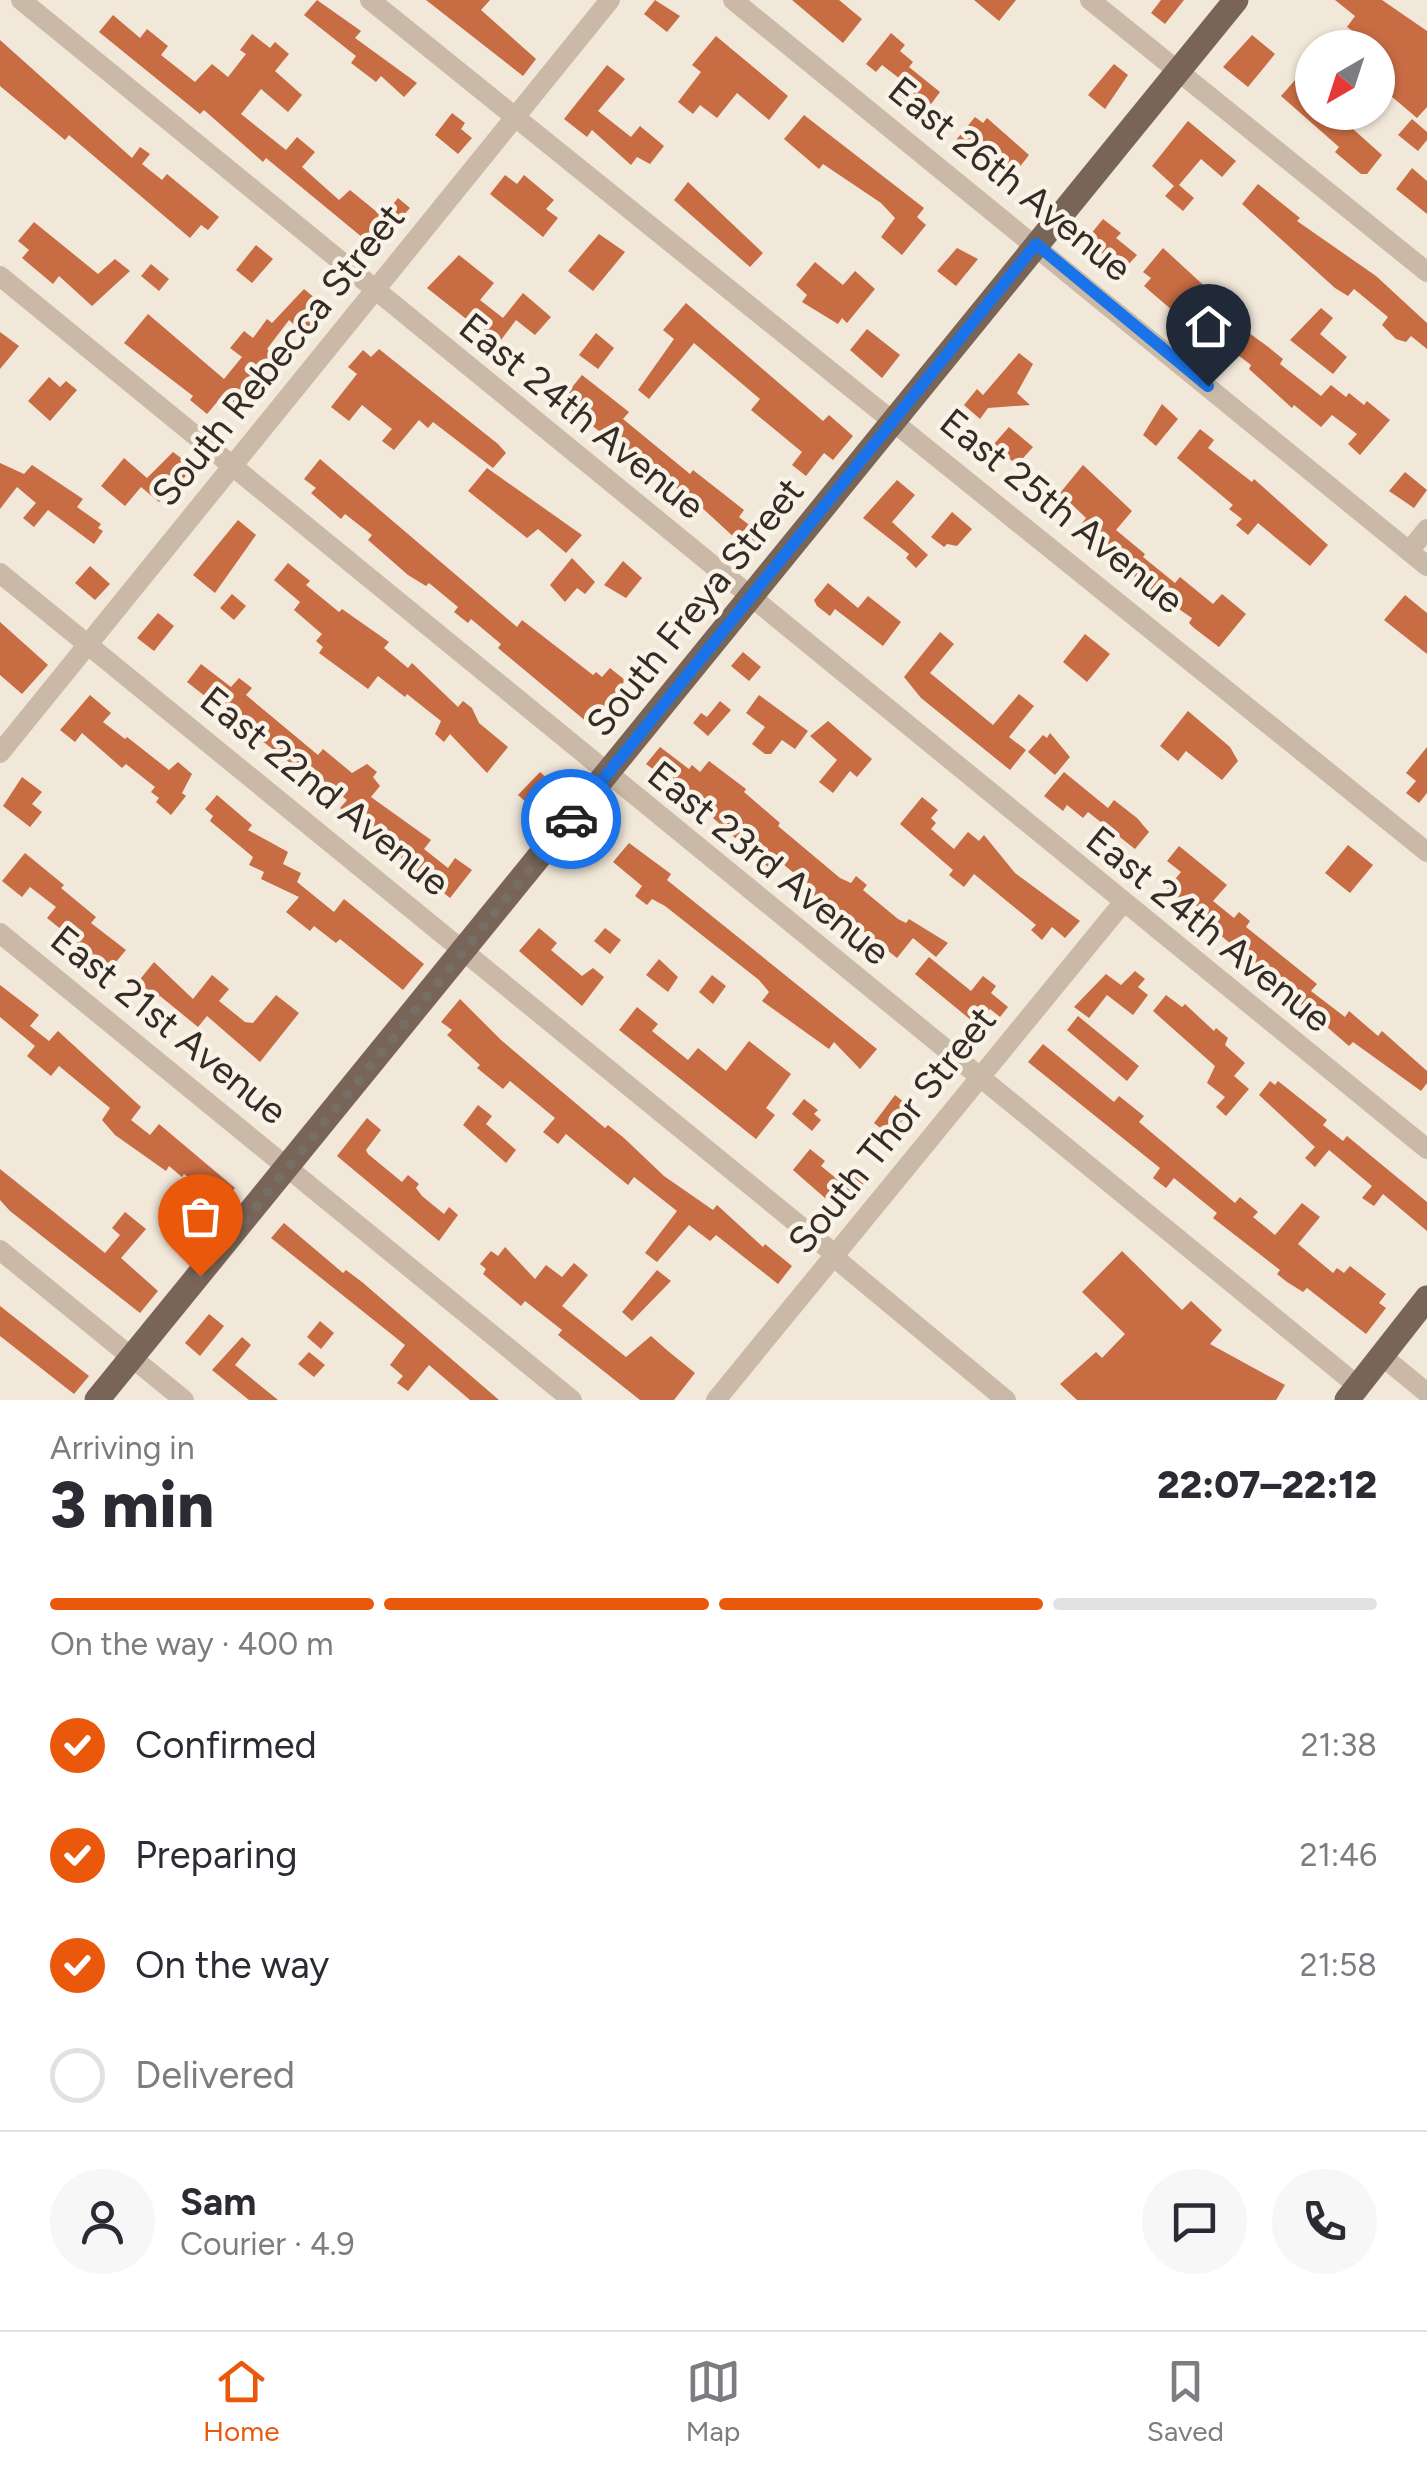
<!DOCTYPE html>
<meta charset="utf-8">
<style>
body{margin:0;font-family:Figtree,sans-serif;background:#f7f7f7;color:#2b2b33;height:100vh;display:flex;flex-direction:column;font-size:38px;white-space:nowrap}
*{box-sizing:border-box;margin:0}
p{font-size:32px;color:#7c7c81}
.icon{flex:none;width:55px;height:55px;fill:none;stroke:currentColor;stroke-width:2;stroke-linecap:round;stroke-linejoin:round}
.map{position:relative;height:1400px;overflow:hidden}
.details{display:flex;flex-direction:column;background:#fff;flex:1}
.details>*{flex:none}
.needle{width:65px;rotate:219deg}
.controls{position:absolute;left:1295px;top:30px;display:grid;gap:20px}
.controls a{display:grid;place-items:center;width:100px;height:100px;border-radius:50%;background:#fff;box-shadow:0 2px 8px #0004;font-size:50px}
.pin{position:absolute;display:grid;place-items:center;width:85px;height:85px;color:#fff;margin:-102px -42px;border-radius:50% 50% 50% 0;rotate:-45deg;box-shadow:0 0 10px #0007}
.pin .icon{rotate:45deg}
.courier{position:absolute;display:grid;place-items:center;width:100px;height:100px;margin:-50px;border:8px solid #1a73e8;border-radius:50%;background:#fff;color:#222;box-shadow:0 2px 12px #0007}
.head em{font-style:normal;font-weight:800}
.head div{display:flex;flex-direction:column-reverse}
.head{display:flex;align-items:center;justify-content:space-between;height:170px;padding:0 50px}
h1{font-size:65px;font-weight:800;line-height:75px}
.bar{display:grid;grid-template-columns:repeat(4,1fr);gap:15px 10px;align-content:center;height:120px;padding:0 50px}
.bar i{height:12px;border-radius:8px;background:#e1e1e2}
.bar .current{background:#ea580c}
.bar p{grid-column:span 4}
.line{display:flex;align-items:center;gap:25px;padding:0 50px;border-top:2px solid #e1e1e2}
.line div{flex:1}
.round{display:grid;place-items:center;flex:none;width:105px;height:105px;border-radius:52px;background:#f7f7f7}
ol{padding:0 50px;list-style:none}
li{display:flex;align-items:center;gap:30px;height:110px}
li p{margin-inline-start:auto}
li .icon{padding:10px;border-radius:50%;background:#ea580c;color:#fff;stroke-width:4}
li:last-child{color:#7c7c81}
li i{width:55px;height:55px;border:5px solid #e1e1e2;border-radius:50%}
.menu{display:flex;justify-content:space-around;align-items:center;height:140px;border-top:2px solid #e1e1e2;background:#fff;font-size:28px;color:#7c7c81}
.menu a{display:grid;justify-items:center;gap:5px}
.menu .current{color:#ea580c}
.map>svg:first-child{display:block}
.building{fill:#c76c43}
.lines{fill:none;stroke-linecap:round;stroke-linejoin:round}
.minor{stroke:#cab9a6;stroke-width:20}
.major{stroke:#786558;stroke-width:25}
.done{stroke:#776e66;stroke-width:10;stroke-dasharray:0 18}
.route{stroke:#1a73e8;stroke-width:12}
.labels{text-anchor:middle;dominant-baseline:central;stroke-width:9;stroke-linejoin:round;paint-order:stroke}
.street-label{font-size:38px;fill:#352c27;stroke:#f9f2e6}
</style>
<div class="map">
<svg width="1427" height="1400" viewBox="0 0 1427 1400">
<rect width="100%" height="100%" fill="#f2e8da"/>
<g class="building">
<path d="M317,0l44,31 -6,7 62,45 -13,14 -23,-21 -5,6 -25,-19 5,-7 -52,-41z"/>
<path d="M426,0h64l-9,10 55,49 -13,17z"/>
<path d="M655,0l25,16 -13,16 -23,-18z"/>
<path d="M792,0h47l23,19 -19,24z"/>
<path d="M974,0h42l-17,21z"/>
<path d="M1161,0h23l-19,24 -14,-11z"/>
<path d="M1335,0h47l45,31v76l-10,11 -39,-33v-11l7,-10 -7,-6v-10l-31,-21 8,-11z"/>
<path d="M113,15l27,23 7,-9 21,17 -7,9 34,27 17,-18 16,13 18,-23 -6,-4 12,-16 18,14 5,-6 14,12 -14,17 27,24 -14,17 -27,-23 -20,25 45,36 11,-13 18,15 -13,15 37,33 11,-10 33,27 15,-19 12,10 -36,39 -108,-89 -3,4 -59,-52 -4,4 -101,-82z"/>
<path d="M891,33l14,12 -5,6 13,11 -4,5 31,25 -9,12 -9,-7 -9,11 -15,-12 10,-11 -26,-20 -6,7 -10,-8z"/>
<path d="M1252,35l23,19 -27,33 -25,-20z"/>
<path d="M716,36l72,60 -19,24 -32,-27 -20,25 -17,-13 -7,9 -15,-12 23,-30 -9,-7z"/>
<path d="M0,40l132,118 8,-11 10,7 -8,10 20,16 5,-6 52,43 -11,13 -7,-5 -11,13 -121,-103 -4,5 -65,-54z"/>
<path d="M1114,64l14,11 -23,34 -17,-14z"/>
<path d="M607,65l18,14 -27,32 33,26 9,-11 24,20 -14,18 -13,-7 -6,8 -39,-35 -5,7 -23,-18z"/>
<path d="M1296,79l16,15v18h22l48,43 -15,19h-6l-26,-22 4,-5 -58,-51z"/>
<path d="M452,113l13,10 -4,6 11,9 -14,16 -23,-19z"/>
<path d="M804,115l120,93 -7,9 9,8 -24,30 -21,-18 14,-19 -14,-15 -58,-39 -4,5 -35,-30z"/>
<path d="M975,117l8,6 4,-5 42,37 -18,23 -55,-38z"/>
<path d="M1412,119l15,13v8l-9,11 -20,-16z"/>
<path d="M1188,121l48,40 -14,16 -21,-18 -22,26 15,13 -11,13 -18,-15 9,-10 -22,-20z"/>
<path d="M1412,168l15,13v33l-31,-25z"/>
<path d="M505,175l12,9 7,-9 30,25 -8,9 12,9 -15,19 -53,-43z"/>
<path d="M688,182l75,71 -13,14 -76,-67z"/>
<path d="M1258,184l42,34 -3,3 79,55 51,47v26l-16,-13 -5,6 -10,-3 -14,-14 6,-8 -34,-28 -6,7 -13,-8 -93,-84z"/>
<path d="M1103,219l18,14 -5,5 21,17 -10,11 -19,-16 -4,5 -18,-15z"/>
<path d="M34,222l64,52 17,-15 15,12 -38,35 -33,-30 -6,8 -31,-26 7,-8 -11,-9z"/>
<path d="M599,234l26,18 -32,39 -25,-20z"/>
<path d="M256,245l17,14 -21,24 -16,-13z"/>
<path d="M957,248l21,11 -22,27 -19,-15z"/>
<path d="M1163,248l49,45 -9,11 32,26 3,-5 29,21 16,13 -3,5 41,32 10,-11 15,12 3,-4 15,12 3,-4 23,19 -30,35 -12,-11 9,-10 -25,-19 -11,12 -27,-22 -2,3 -43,-39 2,-4 -68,-52 -3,4 -36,-31 7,-8 -8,-6z"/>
<path d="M459,255l35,28 -14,17 23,18 20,-25 28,24 -16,18 -19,-15 -18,24 -71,-56z"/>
<path d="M815,262l28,23 12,-14 20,18 -28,34 -5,-5 -4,6 -36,-22 5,-7 -11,-10z"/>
<path d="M151,264l18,15 -10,12 -18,-15z"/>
<path d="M304,289l18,15 1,14 -16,18 -18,-16 -22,29 9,7 -12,16 -4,-3 -29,43 -13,-11 -11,13 -17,-14 3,-4 -69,-53 24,-29 76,65 18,-22 -12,-9 14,-17 9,7 14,-19 5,4z"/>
<path d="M686,303l137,118 6,-6 24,21 -20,24 -9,-7 -18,23 -14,-11 10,-13 -51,-42 9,-11 -66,-56 -45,56 -11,-9 36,-51 -11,-9z"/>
<path d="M1321,308l12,10 -13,16 27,23 -14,17 -43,-34z"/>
<path d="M867,329l33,26 -18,23 -32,-28z"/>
<path d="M0,332l19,14 -19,23z"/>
<path d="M596,333l18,15 -16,21 -19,-14z"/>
<path d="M379,349l119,95 8,9 -13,15 -60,-46 -5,6 -9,-8 -25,30 -12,-9 10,-12 -30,-24 -13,16 -18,-14 26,-33 -9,-7 15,-17 8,7z"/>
<path d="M1019,353l14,11 -16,29 13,12 -42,3 -8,11 -16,-14 13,-16 6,6z"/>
<path d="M582,375l47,37 -6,7 67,55 3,-4 51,40 -5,7 23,18 -13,16 -50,-46 -139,-103z"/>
<path d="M49,377l11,10 6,-6 11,9 -27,31 -22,-20z"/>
<path d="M1162,404l16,15 -22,27 -13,-11z"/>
<path d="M1009,427l24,20 -16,18 -24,-20z"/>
<path d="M1200,429l14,11 -6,8 44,34 2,-3 74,66 -18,21 -52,-43 -10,12 -12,-10 6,-6 -13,-10 4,-4 -56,-47z"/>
<path d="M173,452l19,14 -21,32 -5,-4 -7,8 -18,-15 -16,19 -24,-20 23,-28 23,20z"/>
<path d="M320,459l197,168 5,-7 71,55 3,-3 6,5 8,-9 15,12 -31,48 -96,-80 3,-4 -30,-25 -3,4 -14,-11 4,-5 -29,-24 -3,3 -18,-11 -40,-35 4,-5 -27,-21 -4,5 -30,-26 5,-5 -12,-9z"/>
<path d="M0,463l24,11 8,-9 51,34 -6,8 24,17 -3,4 5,3 -9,13 -46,-34 -14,17 -11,-9 13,-15 -19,-16 -17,22z"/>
<path d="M1083,465l49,46 -16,19 29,24 -2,3 32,26 5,-6 33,27 9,-10 24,20 -27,33 -25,-19 -5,-5 3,-5 -47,-32 -66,-59 7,-9 -26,-25z"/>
<path d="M487,468l95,67 -16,18 -28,-24 -11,9 -59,-47z"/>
<path d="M1405,472l22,18 -13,18 -25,-17z"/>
<path d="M897,480l18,15 -23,27 36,33 -12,13 -10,-10 3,-4 -46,-36z"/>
<path d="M952,512l20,17 -15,17 -10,-2 -3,3 -13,-10z"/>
<path d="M238,520l18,15 -41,58 -22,-18z"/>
<path d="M572,558l23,24 -10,12 -8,-6 -12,14 -15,-17z"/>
<path d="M623,561l19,17 -16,20 -22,-13z"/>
<path d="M288,563l22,18 -4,4 33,27 3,-3 47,33 -5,6 24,20 4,-5 46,44 5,-6 9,7 7,15 29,24 -21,26 -37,-39 -6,8 -9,-8 6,-13 -34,-27 -2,3 -27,-21 -10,13 -49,-36 4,-6 -7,-6 6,-7 -28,-24 6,-8 -26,-22z"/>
<path d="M90,566l20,18 -15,16 -20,-17z"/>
<path d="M828,583l30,25 10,-12 33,26 -18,24 -48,-37 -5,7 -13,-10 -3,-6z"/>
<path d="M232,594l14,12 -12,14 -14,-12z"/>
<path d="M1405,595l22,18v41l-43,-34z"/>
<path d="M158,613l16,13 -20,25 -17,-13z"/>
<path d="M0,622l48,43 -26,29 -22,-19z"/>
<path d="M940,632l14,12 -24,29 63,52 26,-31 15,12 -25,31 17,13 -16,20 -89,-72 -17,-21z"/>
<path d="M1085,634l25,20 -23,28 -24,-20z"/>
<path d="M743,652l18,15 -12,14 -18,-15z"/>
<path d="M201,664l30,23 8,-9 13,10 -6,7 72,60 5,-6 29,24 15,-9 10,8 -4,5 7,9 -9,11 60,43 -7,9 24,19 7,-10 17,12 -22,28 -110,-90 7,-8 -27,-22 -3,4 -23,-16 -107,-84z"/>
<path d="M90,695l21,18 -8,9 22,17 2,-2 42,33 9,-8 14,12 -10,19 4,3 -15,19 -15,-13 3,-4 -8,-6 4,-5 -29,-23 -4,4 -40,-35 -7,9 -15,-12z"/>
<path d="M759,695l49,36 -13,18 -13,-9 -11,14h-6l-13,-10 13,-17 -19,-14z"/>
<path d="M720,701l11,9 -23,26 -15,-13 8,-10 6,4z"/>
<path d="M1188,711l42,36 8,14 -16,19 -36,-29 -8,10 -18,-15z"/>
<path d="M828,721l44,38 -15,18 -7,-6 -17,22 -14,-11 18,-22 -27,-24z"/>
<path d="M1050,733l20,24 -15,18 -27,-23 15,-17 4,3z"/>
<path d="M660,747l29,22 3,-4 8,7 9,-11 37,28 -2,3 36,31 -2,3 62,52 11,5 5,-7 11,9 -4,5 35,29 8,4 3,-4 39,24 -12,14 -23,-19 -16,20 -80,-64 -7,8 -13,-11 8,-9 -27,-22 -8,9 -57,-51 3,-3 -70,-51z"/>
<path d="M1427,747v46l-8,10 -13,-10 10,-12 -10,-8z"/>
<path d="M540,772l18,16 -13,15 -9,-7 -8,8 -10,-9z"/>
<path d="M1064,772l44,36 6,-8 23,18 12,14 -14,17 -47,-37 -5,6 -16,-13 -4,6 -19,-15z"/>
<path d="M22,777l20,15 -10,12 10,8 -12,15 -27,-21z"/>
<path d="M217,795l35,30 -4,5 40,22 -5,12 18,9 -4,9 37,30 10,-13 80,65 -21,26 -63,-51 -4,4 -22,-17 -4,5 -24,-19 13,-15 -38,-18 3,-7 -15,-7 4,-8 -43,-36 3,-5 -8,-7z"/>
<path d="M922,797l16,13 -7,8 5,5 -5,6 23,20 14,-17 11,9 5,-6 31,38 65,48 -15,17 -13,-11 -10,13 -11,-10 5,-5 -62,-51 -10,13 -15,-12 4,-5 -53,-46z"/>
<path d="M629,843l42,31 -4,6 210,169 -17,20 -26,-27 -5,7 -67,-48 7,-9 -10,-12 -94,-74 -13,-7 -5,6 -12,-9 7,-10 -29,-24z"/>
<path d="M1348,845l25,20 -23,28 -25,-20z"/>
<path d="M1179,846l48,39 -14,16 21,17 5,-6 11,9 -4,6 71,57 -6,7 34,26 4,-6 29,25 4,-5 45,40v12l-6,8 -68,-49 -4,4 -182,-157 14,-17 -14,-11z"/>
<path d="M25,853l39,32 -3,3 35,29 -5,6 35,27 -16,19 -63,-51 9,-11 -26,-20 -8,10 -20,-16z"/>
<path d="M539,928l18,15 -6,7 31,26 11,-8 11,9 -22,29 -63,-55z"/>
<path d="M605,928l16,12 -11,14 -16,-13z"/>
<path d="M929,957l42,34 12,-15 13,10 -5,7 17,14 -8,10 -10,-8 -13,16 -62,-51z"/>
<path d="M659,959l19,18 -10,15 -22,-17z"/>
<path d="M154,962l39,37 19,-24 17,14 -10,12 26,21 8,1 23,-28 23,18 -39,49 -53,-46 -9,11 -38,-31 -7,8 -20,-16z"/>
<path d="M1135,971l10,8 -7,8 10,8 -15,20 -26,-20 -18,23 -15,-11 32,-33 15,11z"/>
<path d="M712,975l14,11 -13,18 -14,-12z"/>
<path d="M0,985l39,30 -9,11 19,15 9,-10 83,76 -10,13 19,15 9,-11 76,64 -13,16 -38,-30 -2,3 -13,-11 -3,5 -51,-36 -13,-15 8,-12 -51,-42 -8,10 -24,-20 8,-10 -35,-29z"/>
<path d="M1166,995l16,12 3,-3 29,27 2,-3 12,10 -3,7 20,18 -11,13 15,13 -23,27 -10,-9 9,-10 -18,-14 8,-17 -62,-55z"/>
<path d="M460,999l41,41 104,88 3,-3 16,13 40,38 49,34 4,-5 46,42 2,-3 27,22 -14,18 -62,-49 -6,6 -21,-16 -32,37 -12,-9 32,-42 -43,-34 -6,8 -62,-51 -8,10 -15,-12 12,-14 -45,-37 -7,8 -26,-21 3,-3 -33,-30 5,-5 -11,-8z"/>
<path d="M637,1007l21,17 -6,7 36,29 10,-12 28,23 23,-30 42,33 -25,34 9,7 -19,24 -137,-109z"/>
<path d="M1078,1016l61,50 -12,15 -60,-51z"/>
<path d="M1043,1044l71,58 5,-6 25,20 -5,6 96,81 5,-6 18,15 -5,5 22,18 27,-32 18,14 -22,27 35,29 4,-5 7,5 6,-7 36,28 -7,9 7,5 -20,26 -59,-46 -4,4 -16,-10 -10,-8 3,-4 -67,-52 4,-5 -43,-35 -8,10 -13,-10 7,-10 -132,-106z"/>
<path d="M1270,1081l5,4 3,-4 49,39 -4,5 20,16 4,-5 80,66v29l-44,-37 -9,12 -12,-8 10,-12 -43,-36 -14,17 -10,-9 10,-11 -56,-52z"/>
<path d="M895,1095l19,15 -26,24 -14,-11z"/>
<path d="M804,1099l14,11 -4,4 7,6 -9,11 -20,-17z"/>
<path d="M478,1105l14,11 -6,8 30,26 -10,13 -43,-38z"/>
<path d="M367,1118l14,12 -15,20 2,4 34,28 6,-7 11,9 -3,4 6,8 22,18 5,-7 9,8 -19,26 -102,-85z"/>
<path d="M810,1149l15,12 -4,5 21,17 10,-12 13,11 -24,30 -48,-42z"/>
<path d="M0,1169l105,84 15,-18 -8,-7 13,-16 21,17 -25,29 37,33 -18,22 -130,-102 -10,-11z"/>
<path d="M284,1223l59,50 3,-3 16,12 137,118h-29l-41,-35 -21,26 -11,-8 6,-7 -13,-11 15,-20 -134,-107z"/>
<path d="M505,1247l30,32 11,-14 16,12 12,-14 14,12 -26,31 64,51 25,-21 17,15 27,22 -21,27h-34l-82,-65 4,-5 -37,-29 -4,5 -38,-32 3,-5 -6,-5 11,-13 7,5z"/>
<path d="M1122,1251l60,59 9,-9 31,29 -12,14 75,41 -9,15h-199l-17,-16 36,-32 6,6 23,-24 -43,-42z"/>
<path d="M657,1270l14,11 -39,40 -10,-9z"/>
<path d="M0,1306l89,70 -15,18 -74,-58z"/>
<path d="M209,1314l15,12 -24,30 -15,-13z"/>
<path d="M320,1321l14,12 -13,16 -14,-12z"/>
<path d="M242,1337l9,8 -16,20 43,35h-29l-37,-30z"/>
<path d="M309,1352l16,13 -11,12 -16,-13z"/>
</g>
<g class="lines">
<g class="minor">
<path d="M21,0l1406,1149"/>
<path d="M370,0l1057,852"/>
<path d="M733,0l694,566"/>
<path d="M1090,0l337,272"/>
<path d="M0,276l1358,1110"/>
<path d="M1409,551l18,-22"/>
<path d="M0,573l837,683"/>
<path d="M0,753l610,-753"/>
<path d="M0,933l572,467"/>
<path d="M0,1250l184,150"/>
<path d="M835,1258l171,142"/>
<path d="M1382,1356l45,37"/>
<path d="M716,1400l406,-496"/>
</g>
<g class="major">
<path d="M97,1400l1139,-1400"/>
<path d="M1347,1400l80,-102"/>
</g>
</g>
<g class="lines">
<path class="done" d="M200,1276l371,-457"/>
<path class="route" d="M571,819l465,-575 172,142"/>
</g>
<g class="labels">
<g class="street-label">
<text transform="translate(1010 179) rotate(39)">East 26th Avenue</text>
<text transform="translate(278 355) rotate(-51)">South Rebecca Street</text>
<text transform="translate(582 416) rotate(39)">East 24th Avenue</text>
<text transform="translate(1062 511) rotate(39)">East 25th Avenue</text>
<text transform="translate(695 607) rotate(-51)">South Freya Street</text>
<text transform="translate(325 791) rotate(39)">East 22nd Avenue</text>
<text transform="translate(769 863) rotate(39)">East 23rd Avenue</text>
<text transform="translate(1209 929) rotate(39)">East 24th Avenue</text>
<text transform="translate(169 1025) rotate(39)">East 21st Avenue</text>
<text transform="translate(892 1130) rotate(-51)">South Thor Street</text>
</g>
</g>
</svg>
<div class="controls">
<a><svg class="needle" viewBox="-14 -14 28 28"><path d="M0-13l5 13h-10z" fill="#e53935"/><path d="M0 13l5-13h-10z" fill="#7c7c81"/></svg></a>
</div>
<div class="pin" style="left:200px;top:1276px;background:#ea580c"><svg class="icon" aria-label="bag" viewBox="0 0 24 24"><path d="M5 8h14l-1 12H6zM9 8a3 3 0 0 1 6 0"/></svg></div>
<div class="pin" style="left:1208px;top:386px;background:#1f2937"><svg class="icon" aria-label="home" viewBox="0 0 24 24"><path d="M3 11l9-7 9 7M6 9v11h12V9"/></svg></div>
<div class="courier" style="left:571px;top:819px"><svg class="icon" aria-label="car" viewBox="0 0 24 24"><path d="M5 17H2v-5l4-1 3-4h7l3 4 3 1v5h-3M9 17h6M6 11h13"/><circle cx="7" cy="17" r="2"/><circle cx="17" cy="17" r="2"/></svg></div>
</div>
<section class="details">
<div class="head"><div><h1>3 min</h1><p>Arriving in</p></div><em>22:07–22:12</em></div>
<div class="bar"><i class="current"></i><i class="current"></i><i class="current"></i><i></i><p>On the way · 400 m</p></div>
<ol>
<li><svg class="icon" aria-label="check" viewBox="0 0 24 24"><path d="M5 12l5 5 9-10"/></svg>Confirmed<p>21:38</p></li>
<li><svg class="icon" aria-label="check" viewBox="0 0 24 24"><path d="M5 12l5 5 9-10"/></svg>Preparing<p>21:46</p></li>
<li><svg class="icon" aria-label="check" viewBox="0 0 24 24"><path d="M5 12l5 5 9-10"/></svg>On the way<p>21:58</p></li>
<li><i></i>Delivered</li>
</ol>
<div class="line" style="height:180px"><a class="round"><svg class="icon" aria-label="person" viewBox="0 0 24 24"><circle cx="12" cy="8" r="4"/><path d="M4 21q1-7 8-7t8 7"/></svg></a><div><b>Sam</b><p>Courier · 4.9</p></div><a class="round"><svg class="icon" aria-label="chat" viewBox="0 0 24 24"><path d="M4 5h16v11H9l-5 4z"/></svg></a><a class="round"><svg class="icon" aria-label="phone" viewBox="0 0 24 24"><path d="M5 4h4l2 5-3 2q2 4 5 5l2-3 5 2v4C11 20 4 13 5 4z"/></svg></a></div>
</section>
<nav class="menu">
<a class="current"><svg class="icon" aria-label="home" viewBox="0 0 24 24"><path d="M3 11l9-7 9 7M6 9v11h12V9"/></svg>Home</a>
<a><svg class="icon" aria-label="map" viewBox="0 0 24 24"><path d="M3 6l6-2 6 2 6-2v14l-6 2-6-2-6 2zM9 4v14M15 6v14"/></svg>Map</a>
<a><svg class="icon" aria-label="saved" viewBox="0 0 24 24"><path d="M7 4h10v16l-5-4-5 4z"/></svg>Saved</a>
</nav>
